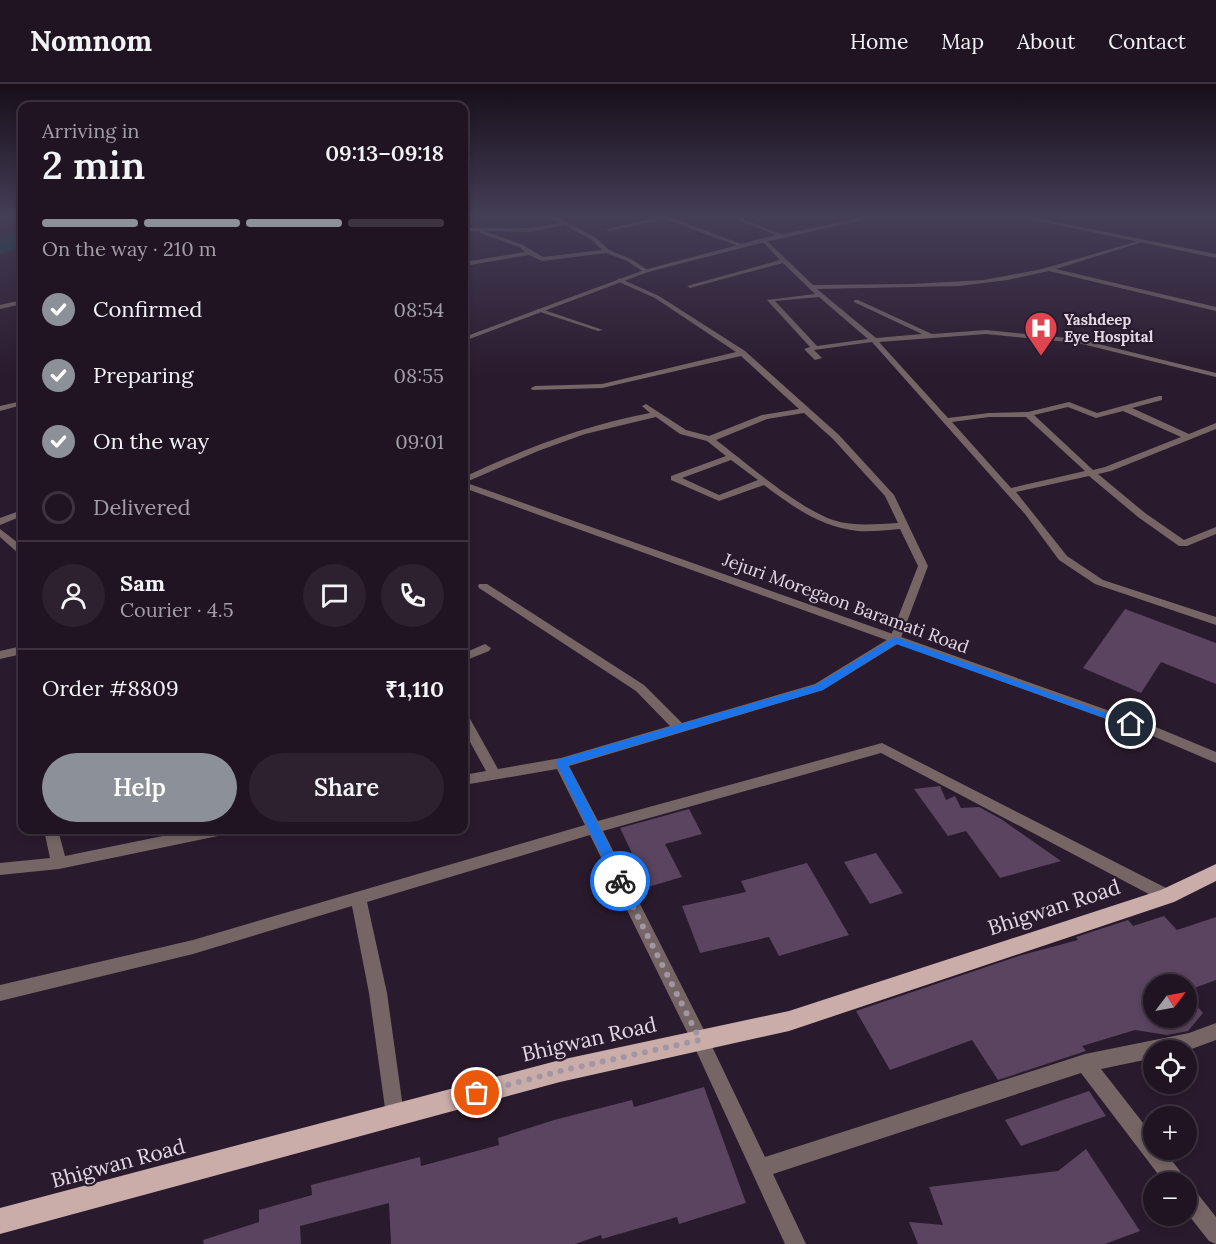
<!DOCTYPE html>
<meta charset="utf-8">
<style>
body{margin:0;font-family:Lora,serif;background:#2d212f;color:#f1f3f6;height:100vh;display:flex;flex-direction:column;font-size:22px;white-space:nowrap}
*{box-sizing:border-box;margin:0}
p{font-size:20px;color:#a29ea5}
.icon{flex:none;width:33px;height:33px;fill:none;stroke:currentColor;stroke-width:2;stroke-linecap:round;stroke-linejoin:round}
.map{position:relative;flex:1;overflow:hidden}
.sheet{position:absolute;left:18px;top:18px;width:450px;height:732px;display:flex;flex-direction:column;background:#201422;border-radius:12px;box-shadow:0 3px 9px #0003,0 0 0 2px #3d3340}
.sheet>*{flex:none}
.needle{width:39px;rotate:58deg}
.fabs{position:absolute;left:1143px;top:890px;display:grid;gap:12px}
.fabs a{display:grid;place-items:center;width:54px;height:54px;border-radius:50%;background:#201422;box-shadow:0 3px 9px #0003,0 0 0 2px #3d3340;font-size:30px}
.pin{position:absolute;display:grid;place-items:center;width:51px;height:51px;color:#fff;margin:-26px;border:3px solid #fff;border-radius:50%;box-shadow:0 2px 6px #0007}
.courier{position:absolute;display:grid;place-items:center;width:60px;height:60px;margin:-30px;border:4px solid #1a73e8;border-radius:50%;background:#fff;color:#222;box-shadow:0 2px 8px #0007}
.headline em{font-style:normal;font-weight:600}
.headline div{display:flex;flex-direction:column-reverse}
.headline{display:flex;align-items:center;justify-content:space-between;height:102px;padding:0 24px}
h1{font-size:39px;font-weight:600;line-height:45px}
.bar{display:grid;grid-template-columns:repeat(4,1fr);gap:9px 6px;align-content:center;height:72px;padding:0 24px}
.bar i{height:8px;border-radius:4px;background:#3d3340}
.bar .current{background:#8c9099}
.bar p{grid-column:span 4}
.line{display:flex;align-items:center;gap:15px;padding:0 24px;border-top:2px solid #3d3340}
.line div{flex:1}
.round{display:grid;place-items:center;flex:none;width:63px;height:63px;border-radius:32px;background:#2d212f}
ol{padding:0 24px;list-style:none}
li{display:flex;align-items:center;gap:18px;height:66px}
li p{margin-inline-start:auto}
li .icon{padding:6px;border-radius:50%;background:#8c9099;color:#fff;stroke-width:4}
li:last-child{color:#a29ea5}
li i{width:33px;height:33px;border:3px solid #3d3340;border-radius:50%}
.cta{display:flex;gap:12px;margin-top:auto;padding:12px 24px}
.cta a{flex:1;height:69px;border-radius:36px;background:#8c9099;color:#fff;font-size:24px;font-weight:600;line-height:69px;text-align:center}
.cta a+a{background:#2d212f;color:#f1f3f6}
header{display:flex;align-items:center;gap:36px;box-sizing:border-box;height:84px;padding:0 30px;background:#201422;border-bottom:2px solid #3d3340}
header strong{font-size:28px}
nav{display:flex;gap:33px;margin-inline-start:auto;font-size:21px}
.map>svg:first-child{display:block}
.water{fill:#093e3e}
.building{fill:#5a445f}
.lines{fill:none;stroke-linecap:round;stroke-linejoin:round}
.minor{fill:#756665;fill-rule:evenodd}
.tertiary{fill:#756665;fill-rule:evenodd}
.primary{fill:#caaca9;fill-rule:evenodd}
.route{fill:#1a73e8}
.done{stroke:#a296a5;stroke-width:6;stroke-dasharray:0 10.8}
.labels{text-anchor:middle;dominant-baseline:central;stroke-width:4.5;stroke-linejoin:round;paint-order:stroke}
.far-poi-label{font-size:15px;font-weight:bold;fill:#e3d8e5;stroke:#2a1a2d;text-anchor:start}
.street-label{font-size:18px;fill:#e3d8e5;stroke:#2a1a2d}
.near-street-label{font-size:21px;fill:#e3d8e5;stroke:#2a1a2d}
</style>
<header>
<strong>Nomnom</strong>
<nav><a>Home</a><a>Map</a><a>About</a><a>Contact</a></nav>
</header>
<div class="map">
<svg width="1216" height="1160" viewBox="0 0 1216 1160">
<rect width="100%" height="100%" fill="#2a1a2d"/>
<path class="water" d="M22,148v15l-22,7v-16z"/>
<g class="building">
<path d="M1125,525l91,34v41l-55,-22 -20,31 -58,-25z"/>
<path d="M940,702l6,14 9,-4 6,12 18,-1 22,12 60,42 -61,17 -34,-47 -18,5 -34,-47z"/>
<path d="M689,725l13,25 -37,10 17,33 -34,10 -28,-59z"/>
<path d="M876,769l27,40 -33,11 -26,-42z"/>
<path d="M807,779l42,72 -70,21 -10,-19 -69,16 -18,-47 64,-14 -5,-11z"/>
<path d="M1164,832l13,14 39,-13v63l-30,11v-7h-32v33h32v-24l17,20 -15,18 -21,4 -32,-5 -53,16 4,5 -88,29 -26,-40 -82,30 -34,-59 166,-56 56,-15 -2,-3 52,-17 5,6z"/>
<path d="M704,1003l42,116 -67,21 -2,-7 -75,22 -1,-4 -26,9h-184l-2,-41 -89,23 1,18h-97l-1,-4 56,-18v-12l53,-15 -1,-10 109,-28 1,9 78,-21 -1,-7 56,-18 78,-20 2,7z"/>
<path d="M1089,1007l17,25 -85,30 -16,-26z"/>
<path d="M1086,1065l54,82 -35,13h-187l-9,-22 34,3 -14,-38 129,-16z"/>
</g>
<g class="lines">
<g class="minor">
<path d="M470,130l88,3 38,21 13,12 22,9 18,12 -5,1 -17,-11 -21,-8 -64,8 -13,-6 -65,11v-4l61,-10 -6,-5 -39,-14v-2h-16v-3h67l29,-5 -4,-3zM564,141l28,15 10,10 -59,7 -20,-12 -39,-14 47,1z"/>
<path d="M654,130h8l84,32 -5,1 -76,-28 -56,12 -3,-2 53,-12z"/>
<path d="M723,130l15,3 26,-3 -21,5 43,17 -5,1z"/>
<path d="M853,130h8l10,4 -3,2z"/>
<path d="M764,154l49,47 97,-1 74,-4 58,-11 100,-29v2l-86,27 160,38v4l-167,-40 -41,9 -49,6 -142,3 59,49 46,-4 -68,-32v-2h4l74,34 54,-4 92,9 138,34v4l-138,-34 -92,-9 -107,8 69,76 41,-5 39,-1 41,-10 28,11 62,-17h3v4l-30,8 57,26 27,-11v6l-105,42 -13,3 47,39 39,27 32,-13v7l-29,12h-8l-41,-29 -49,-41 -73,16 51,64 36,24 113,37v8l-121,-41 -36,-24 -34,-46 -153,-172 -58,8 8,8 -7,2 -11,-11 6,-2 -43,-47 48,-6 -32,-31 -93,25 -3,-2 93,-26 -18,-19zM819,213l49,42 -51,7 -42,-45zM1068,323l28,11 27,-7 58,26 -76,30 -12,3 -59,-55zM989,333h37l59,54 -74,17 -59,-66z"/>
<path d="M619,194l40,18 86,55 94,84 55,60 34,71 -29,77 -76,47 -254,76 29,55 284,-78 290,148 3,5 -3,5 -5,2 -5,-2 -281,-148 -278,78 103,203 59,123 320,-103 104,-21 27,-10v17l-30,11 -32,-1v8l-53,11 53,68v12h9l20,26 3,7h-22l-83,-109 -308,101 33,70h-21l-91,-198 -104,-211 -223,67 20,91 17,122 -2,7 -7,2 -7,-2 -2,-7 -17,-122 -17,-87 -159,48 -193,47v-16l193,-45 392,-115 -28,-56 -93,16v-10l22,-4 -22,-40v-15l5,1 29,52 63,-11 109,-32 -34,-35 -157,-103 -1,-2 1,-2h8l157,101 38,38 133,-39 75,-46 28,-72 -18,-37c-13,1 -28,3 -42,2 -37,-4 -65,-24 -94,-46l-45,16 -48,-21v-4l55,-20 -19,-15 -27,-7 -24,-17 -71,17 -47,17 -74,32v-6c60,-28 121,-52 186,-64l-8,-7 4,-2 40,26 23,6 53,-21 37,-6 -58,-53 -139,32 -70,2 -1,-2 4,-2 67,-2 134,-32 -81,-54 -38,-17zM804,329l29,26 52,57 13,27c-21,1 -44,4 -65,-3 -37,-13 -85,-56 -117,-80l51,-21zM731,376l27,20 -39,15 -37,-17z"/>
<path d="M537,225h4l62,21 -5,1 -61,-20z"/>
<path d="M22,317v4l-22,6v-5z"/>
<path d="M0,445l22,17v8l-4,-1 -18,-16z"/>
<path d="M485,560l6,4 -2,3 -25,10v-8z"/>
<path d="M22,562v8l-22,5v-8z"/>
<path d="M44,746h14l7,26 127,-26h33l-2,4 -5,2 -159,33 -59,6v-12l50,-5z"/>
<path d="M1186,1101l7,3 23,29v27l-7,-3 -23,-29z"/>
</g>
<g class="tertiary">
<path d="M879,130h10l-124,28 -117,30 -184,69v-4l180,-67 120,-32z"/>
<path d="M1005,130h10l201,40v4z"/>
<path d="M22,216v4l-22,5v-4z"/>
<path d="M464,398l694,246 58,24v11l-68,-29 -684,-246z"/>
<path d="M22,426v6l-22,9v-7z"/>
</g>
<path class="primary" d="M1216,780v17l-42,21 -385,129 -229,51 -560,152v-26l560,-148 229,-49 372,-121z"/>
</g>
<linearGradient id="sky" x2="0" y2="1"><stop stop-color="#170e19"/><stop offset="0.45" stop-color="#443e57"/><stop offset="1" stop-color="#443e57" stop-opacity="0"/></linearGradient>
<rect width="1216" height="292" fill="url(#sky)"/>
<path class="route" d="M895,553l241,87 -9,2 -231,-82 -73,46 -255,75 59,116 -7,6 -4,-2 -60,-122 1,-3 259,-75z"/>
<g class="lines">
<path class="done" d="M477,1009l83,-22 140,-31 -80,-159"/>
</g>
<defs>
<g id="hospital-pin" transform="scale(1.725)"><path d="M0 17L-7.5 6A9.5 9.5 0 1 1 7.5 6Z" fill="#e0444e" stroke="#2a1a2d"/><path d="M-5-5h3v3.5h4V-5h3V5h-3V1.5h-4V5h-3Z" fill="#fff"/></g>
</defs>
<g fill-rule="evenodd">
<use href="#hospital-pin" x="1041" y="244"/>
</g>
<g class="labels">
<g class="far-poi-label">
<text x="1064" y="235">Yashdeep<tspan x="1064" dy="17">Eye Hospital</tspan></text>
</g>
<g class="street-label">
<text transform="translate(846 519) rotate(20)">Jejuri Moregaon Baramati Road</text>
</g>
<g class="near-street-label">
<text transform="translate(1054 823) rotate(-18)">Bhigwan Road</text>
<text transform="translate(589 955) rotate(-13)">Bhigwan Road</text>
<text transform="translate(118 1079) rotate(-15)">Bhigwan Road</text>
</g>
</g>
</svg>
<div class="fabs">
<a><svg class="needle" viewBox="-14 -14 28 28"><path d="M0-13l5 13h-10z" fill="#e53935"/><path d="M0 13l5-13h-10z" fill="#a29ea5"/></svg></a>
<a><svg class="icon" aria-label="locate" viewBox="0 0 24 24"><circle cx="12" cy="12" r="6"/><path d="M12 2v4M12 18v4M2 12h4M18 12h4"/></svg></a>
<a>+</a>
<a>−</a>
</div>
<div class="pin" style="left:477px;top:1009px;background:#ea580c"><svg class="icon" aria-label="bag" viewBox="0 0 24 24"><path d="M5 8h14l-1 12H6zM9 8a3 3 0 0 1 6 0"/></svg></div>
<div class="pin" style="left:1131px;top:640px;background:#1f2937"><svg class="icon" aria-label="home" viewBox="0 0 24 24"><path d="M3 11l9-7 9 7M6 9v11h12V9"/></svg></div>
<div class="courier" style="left:620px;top:797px"><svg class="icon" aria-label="bike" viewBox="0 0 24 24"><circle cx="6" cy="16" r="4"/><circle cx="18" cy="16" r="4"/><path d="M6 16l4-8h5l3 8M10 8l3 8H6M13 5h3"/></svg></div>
<section class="sheet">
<div class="headline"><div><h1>2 min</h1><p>Arriving in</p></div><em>09:13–09:18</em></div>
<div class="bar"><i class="current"></i><i class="current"></i><i class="current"></i><i></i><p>On the way · 210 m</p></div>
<ol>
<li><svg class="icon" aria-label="check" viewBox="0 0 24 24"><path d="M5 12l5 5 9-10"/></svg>Confirmed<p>08:54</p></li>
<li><svg class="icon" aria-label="check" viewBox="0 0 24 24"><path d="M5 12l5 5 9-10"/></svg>Preparing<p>08:55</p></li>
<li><svg class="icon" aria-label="check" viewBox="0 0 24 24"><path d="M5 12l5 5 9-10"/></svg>On the way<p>09:01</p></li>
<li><i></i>Delivered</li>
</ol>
<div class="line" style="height:108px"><a class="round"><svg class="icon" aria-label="person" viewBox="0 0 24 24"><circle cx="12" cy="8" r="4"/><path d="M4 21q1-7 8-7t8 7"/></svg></a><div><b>Sam</b><p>Courier · 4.5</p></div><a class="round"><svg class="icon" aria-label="chat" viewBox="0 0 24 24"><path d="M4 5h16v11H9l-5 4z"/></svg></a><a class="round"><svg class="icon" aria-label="phone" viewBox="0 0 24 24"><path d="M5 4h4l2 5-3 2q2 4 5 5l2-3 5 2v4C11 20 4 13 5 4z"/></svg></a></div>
<div class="line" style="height:78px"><div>Order #8809</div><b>₹1,110</b></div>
<div class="cta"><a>Help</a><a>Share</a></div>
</section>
</div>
